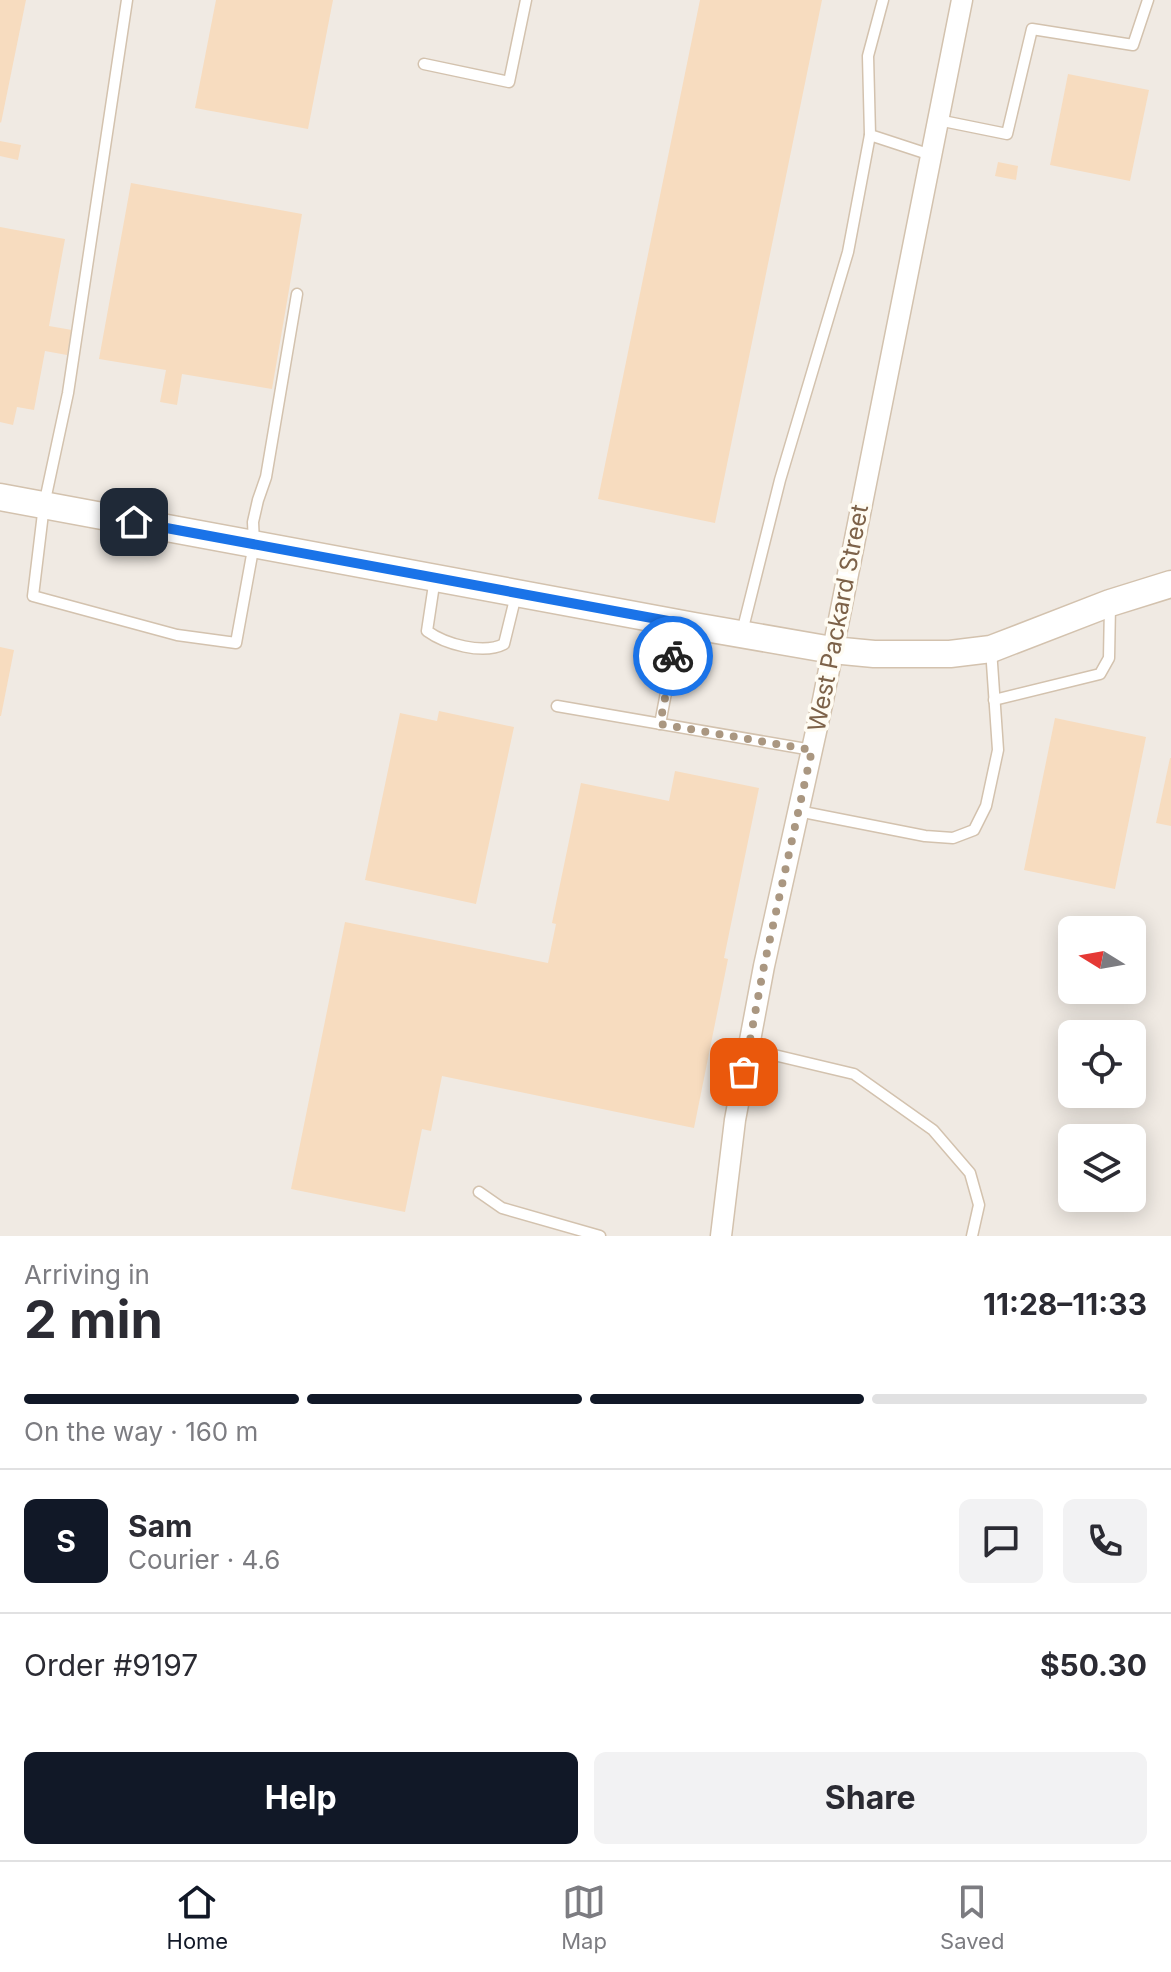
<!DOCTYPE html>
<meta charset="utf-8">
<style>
body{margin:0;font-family:Inter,sans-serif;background:#f2f2f3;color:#2b2b33;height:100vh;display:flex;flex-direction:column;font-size:30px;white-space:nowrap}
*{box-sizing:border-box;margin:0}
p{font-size:26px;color:#7c7c81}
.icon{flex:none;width:44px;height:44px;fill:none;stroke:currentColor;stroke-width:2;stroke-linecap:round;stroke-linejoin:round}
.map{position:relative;height:1236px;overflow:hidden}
.drawer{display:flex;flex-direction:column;background:#fff;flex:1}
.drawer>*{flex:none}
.needle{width:52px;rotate:281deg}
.controls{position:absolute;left:1058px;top:916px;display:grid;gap:16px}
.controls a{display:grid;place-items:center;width:88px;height:88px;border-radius:12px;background:#fff;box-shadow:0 4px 20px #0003;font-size:40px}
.pin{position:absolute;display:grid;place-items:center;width:68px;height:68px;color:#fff;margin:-34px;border-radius:16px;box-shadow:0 4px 12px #0006}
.courier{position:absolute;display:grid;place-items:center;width:80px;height:80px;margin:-40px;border:6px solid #1a73e8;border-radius:50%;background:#fff;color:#222;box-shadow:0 2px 10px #0007}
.head em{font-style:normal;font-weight:700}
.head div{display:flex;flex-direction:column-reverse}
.head{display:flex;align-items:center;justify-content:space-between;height:136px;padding:0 24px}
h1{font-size:52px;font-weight:700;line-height:60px}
.bar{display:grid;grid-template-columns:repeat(4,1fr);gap:12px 8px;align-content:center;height:96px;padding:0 24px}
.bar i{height:10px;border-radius:6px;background:#e1e1e2}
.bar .current{background:#111827}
.bar p{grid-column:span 4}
.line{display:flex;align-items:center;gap:20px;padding:0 24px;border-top:2px solid #e1e1e2}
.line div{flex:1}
.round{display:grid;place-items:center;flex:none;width:84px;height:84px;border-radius:12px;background:#f2f2f3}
.primary-button{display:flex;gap:16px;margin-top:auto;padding:16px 24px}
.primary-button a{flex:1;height:92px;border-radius:12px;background:#111827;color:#fff;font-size:32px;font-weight:700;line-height:92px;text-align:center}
.primary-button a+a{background:#f2f2f3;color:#2b2b33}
.tabs{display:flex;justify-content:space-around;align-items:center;height:112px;border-top:2px solid #e1e1e2;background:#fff;font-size:22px;color:#7c7c81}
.tabs a{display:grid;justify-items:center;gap:4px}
.tabs .current{color:#111827}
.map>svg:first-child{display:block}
.industrial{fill:#f0eae3;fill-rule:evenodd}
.building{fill:#f7dcbf}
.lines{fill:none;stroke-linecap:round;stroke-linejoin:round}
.service-casing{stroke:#d3c2ae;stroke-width:13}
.minor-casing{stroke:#d3c2ae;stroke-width:23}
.tertiary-casing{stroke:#d3c2ae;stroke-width:29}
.service{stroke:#fff;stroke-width:10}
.minor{stroke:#fff;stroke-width:20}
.tertiary{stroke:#fff;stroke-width:26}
.done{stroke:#aa9781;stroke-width:8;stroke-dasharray:0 14.4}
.route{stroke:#1a73e8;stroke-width:10}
.labels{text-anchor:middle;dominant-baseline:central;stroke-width:7;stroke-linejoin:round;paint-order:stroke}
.street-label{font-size:24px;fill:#7d6249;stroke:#fffcf3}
</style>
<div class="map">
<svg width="1171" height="1236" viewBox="0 0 1171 1236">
<rect width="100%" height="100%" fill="#fef9ea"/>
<path class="industrial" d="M0,0h1171v1236h-1171zM1072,930h60v60h-60zM1072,1034h60v60h-60zM1072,1138h60v60h-60z"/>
<g class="building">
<path d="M0,0h26l-25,123 -1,-1z"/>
<path d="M216,0h117l-25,129 -113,-21z"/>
<path d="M700,0h122l-107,523 -117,-24z"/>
<path d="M1068,74l81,16 -19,91 -80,-16z"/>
<path d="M0,141l21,4 -3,15 -18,-4z"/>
<path d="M998,162l20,4 -2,14 -21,-4z"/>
<path d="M131,183l171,31 -30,175 -90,-15 -5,31 -17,-3 6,-32 -67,-11z"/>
<path d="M0,227l65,12 -16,87 23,4 -5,25 -22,-4 -11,59 -17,-3 -4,18 -13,-3z"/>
<path d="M0,647l14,3 -13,66h-1z"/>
<path d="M439,711l75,16 -38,177 -111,-24 35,-167 37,8z"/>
<path d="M1055,718l91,19 -31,152 -91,-19z"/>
<path d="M1170,758h1v68l-15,-3z"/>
<path d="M675,771l84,17 -35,170 4,1 -34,169 -252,-52 -11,55 -9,-2 -17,83 -114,-23 54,-267 203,41 8,-39 -4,-1 29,-140 88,18z"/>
</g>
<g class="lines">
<g class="service-casing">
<g id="service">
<path d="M127,0l-59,393 -24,112 -11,91 144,39 59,8 18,-99 -1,-22 5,-22 8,-23 31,-183"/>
<path d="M883,0l-15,56 2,79 61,20"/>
<path d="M424,64l85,18 17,-82"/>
<path d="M938,120l69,14 25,-105 101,16 15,-45"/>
<path d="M435,578l-8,53c18,13 56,24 77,13l12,-49"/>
<path d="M742,632l38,-152 68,-228 22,-117"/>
<path d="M994,700l106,-26 9,-16 1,-53"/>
<path d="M557,706l255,44"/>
<path d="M660,724l19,-99"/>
<path d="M798,811l127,25 28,2 21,-8 12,-24 12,-56 -7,-101"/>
<path d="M749,1049l105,25 79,56 37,43 9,32 -7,31"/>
<path d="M479,1192l23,16 98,28"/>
</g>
</g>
<g class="minor-casing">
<path id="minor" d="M721,1236l14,-116 29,-154 59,-266 139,-700"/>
</g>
<g class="tertiary-casing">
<path id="tertiary" d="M0,497l694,129 138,24 42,4h76l41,-5 119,-46 61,-19"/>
</g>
<use href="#service" class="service"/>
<use href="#minor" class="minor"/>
<use href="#tertiary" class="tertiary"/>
</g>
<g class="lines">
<path class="done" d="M673,656l-13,68 152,26 -48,216 -20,106"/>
<path class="route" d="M134,522l545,101 -6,33"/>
</g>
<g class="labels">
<g class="street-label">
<text transform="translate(838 618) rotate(-79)">West Packard Street</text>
</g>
</g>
</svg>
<div class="controls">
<a><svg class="needle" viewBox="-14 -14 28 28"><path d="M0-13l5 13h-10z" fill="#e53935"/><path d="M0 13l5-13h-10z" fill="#7c7c81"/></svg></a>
<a><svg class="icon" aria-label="locate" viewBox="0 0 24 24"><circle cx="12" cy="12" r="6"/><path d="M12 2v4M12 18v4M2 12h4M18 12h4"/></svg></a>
<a><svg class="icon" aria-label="layers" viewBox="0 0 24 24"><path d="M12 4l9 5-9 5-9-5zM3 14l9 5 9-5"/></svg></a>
</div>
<div class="pin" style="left:744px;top:1072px;background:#ea580c"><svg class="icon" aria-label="bag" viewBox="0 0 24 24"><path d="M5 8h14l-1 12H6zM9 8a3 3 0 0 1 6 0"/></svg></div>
<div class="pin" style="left:134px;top:522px;background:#1f2937"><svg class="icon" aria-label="home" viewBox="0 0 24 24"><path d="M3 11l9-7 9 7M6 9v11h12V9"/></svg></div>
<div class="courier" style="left:673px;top:656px"><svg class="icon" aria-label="bike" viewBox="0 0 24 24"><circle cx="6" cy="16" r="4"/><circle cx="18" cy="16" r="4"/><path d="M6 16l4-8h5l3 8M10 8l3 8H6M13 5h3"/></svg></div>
</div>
<section class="drawer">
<div class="head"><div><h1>2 min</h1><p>Arriving in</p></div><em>11:28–11:33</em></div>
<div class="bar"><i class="current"></i><i class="current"></i><i class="current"></i><i></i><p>On the way · 160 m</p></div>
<div class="line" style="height:144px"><b class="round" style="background:#111827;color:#fff">S</b><div><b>Sam</b><p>Courier · 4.6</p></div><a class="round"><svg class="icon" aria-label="chat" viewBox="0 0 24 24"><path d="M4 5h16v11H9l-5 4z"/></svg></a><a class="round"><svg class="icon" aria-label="phone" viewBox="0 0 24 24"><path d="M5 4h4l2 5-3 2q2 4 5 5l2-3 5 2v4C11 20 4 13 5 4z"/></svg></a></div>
<div class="line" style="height:104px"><div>Order #9197</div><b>$50.30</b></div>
<div class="primary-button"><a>Help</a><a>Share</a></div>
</section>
<nav class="tabs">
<a class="current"><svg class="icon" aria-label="home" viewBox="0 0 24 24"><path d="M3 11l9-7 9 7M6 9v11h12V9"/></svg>Home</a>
<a><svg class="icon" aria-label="map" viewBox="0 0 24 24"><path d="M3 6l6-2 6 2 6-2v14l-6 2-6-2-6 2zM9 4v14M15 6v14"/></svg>Map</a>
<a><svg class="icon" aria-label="saved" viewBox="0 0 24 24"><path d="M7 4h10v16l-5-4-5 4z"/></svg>Saved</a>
</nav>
